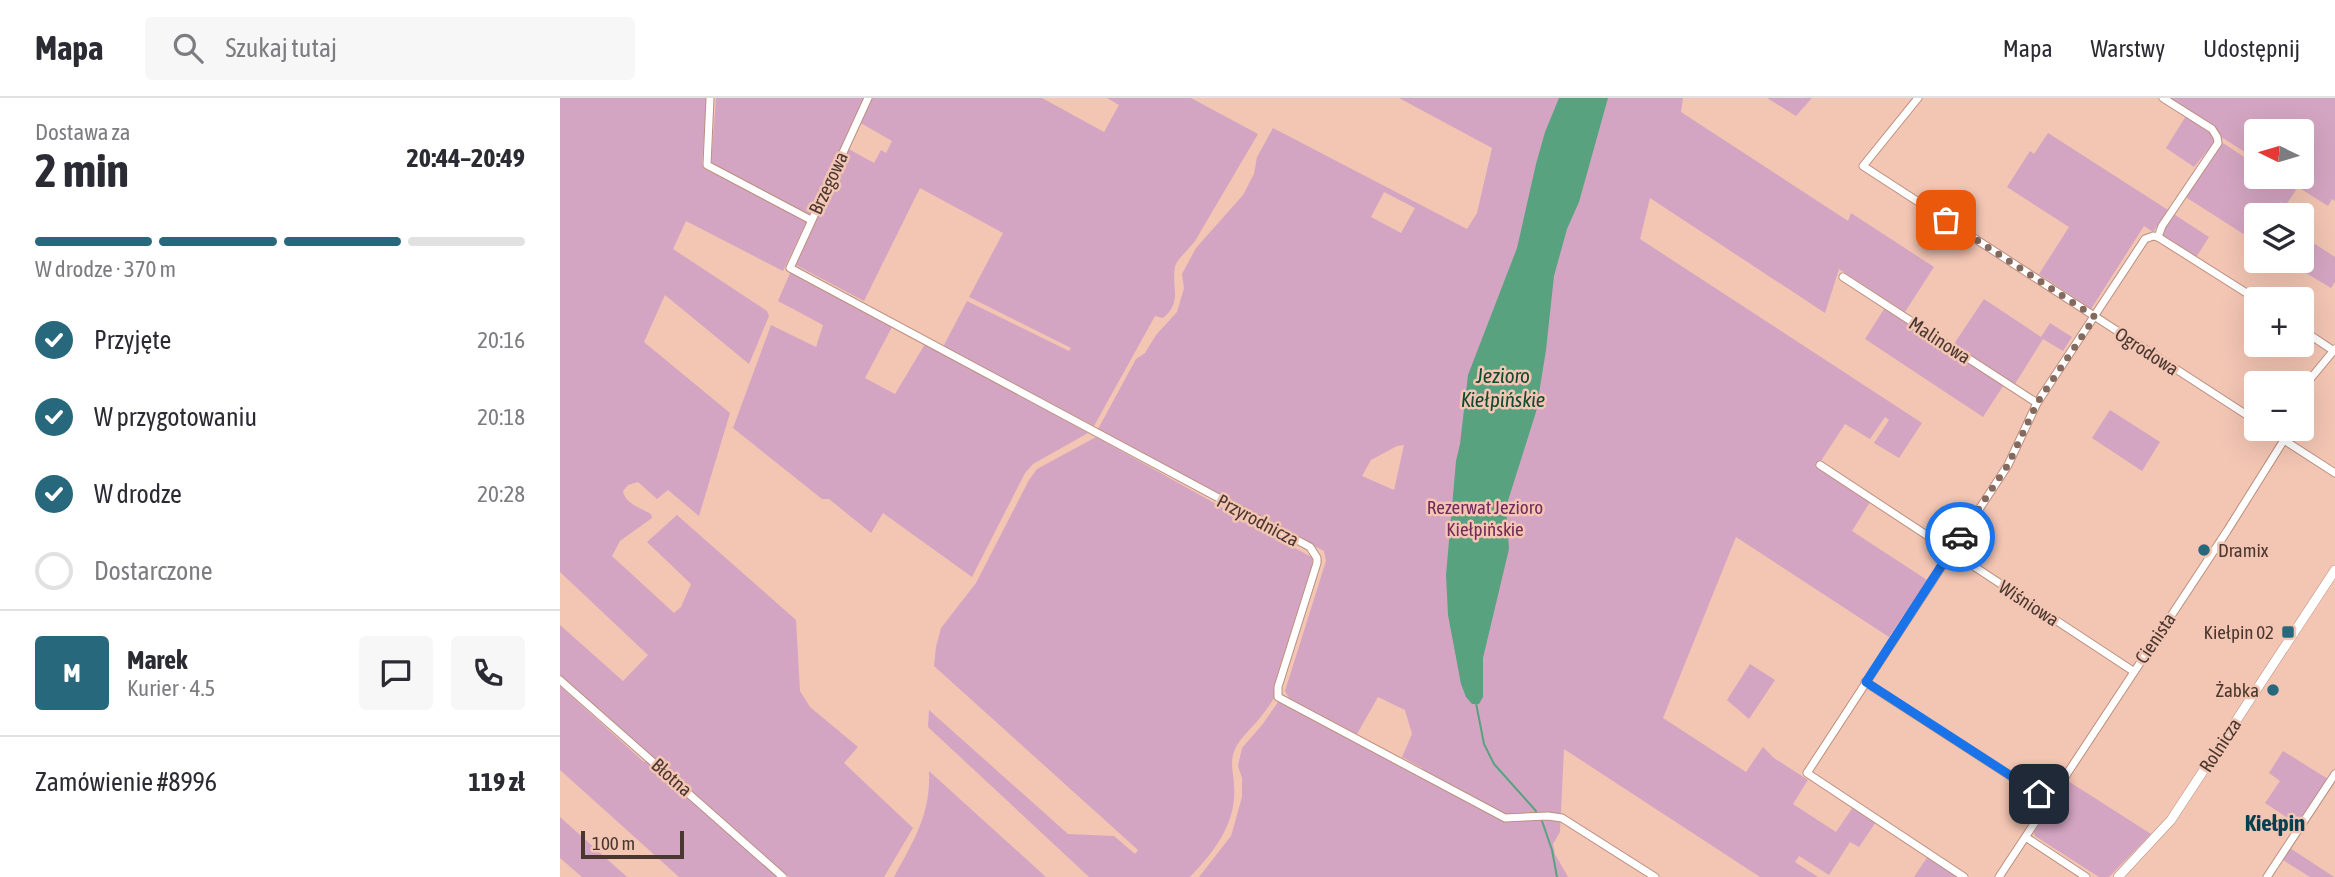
<!DOCTYPE html>
<html lang="pl">
<meta charset="utf-8">
<style>
body{margin:0;font-family:"Asap Condensed",sans-serif;background:#f7f7f7;color:#2b2b33;height:100vh;display:flex;flex-direction:column;font-size:26px;white-space:nowrap}
*{box-sizing:border-box;margin:0}
p{font-size:23px;color:#7c7c81}
.icon{flex:none;width:38px;height:38px;fill:none;stroke:currentColor;stroke-width:2;stroke-linecap:round;stroke-linejoin:round}
.map{position:relative;flex:1;overflow:hidden}
.details{display:flex;flex-direction:column;background:#fff;width:560px}
.details>*{flex:none}
.needle{width:46px;rotate:275deg}
.fabs{position:absolute;left:1684px;top:21px;display:grid;gap:14px}
.fabs a{display:grid;place-items:center;width:70px;height:70px;border-radius:7px;background:#fff;box-shadow:0 7px 28px #0002;font-size:35px}
.scale{position:absolute;left:21px;bottom:18px;width:103px;box-sizing:border-box;padding-left:7px;border:4px solid #493730;border-top:0;font-size:19px;line-height:24px;white-space:nowrap;color:#493730;-webkit-text-stroke:5px #f3c5b3;paint-order:stroke}
.pin{position:absolute;display:grid;place-items:center;width:60px;height:60px;color:#fff;margin:-30px;border-radius:14px;box-shadow:0 4px 10px #0006}
.courier{position:absolute;display:grid;place-items:center;width:70px;height:70px;margin:-35px;border:5px solid #1a73e8;border-radius:50%;background:#fff;color:#222;box-shadow:0 2px 9px #0007}
.headline em{font-style:normal;font-weight:700}
.headline div{display:flex;flex-direction:column-reverse}
.headline{display:flex;align-items:center;justify-content:space-between;height:119px;padding:0 35px}
h1{font-size:46px;font-weight:700;line-height:52px}
.bar{display:grid;grid-template-columns:repeat(4,1fr);gap:10px 7px;align-content:center;height:84px;padding:0 35px}
.bar i{height:9px;border-radius:5px;background:#e1e1e2}
.bar .on{background:#27687c}
.bar p{grid-column:span 4}
.line{display:flex;align-items:center;gap:18px;padding:0 35px;border-top:2px solid #e1e1e2}
.line div{flex:1}
.round{display:grid;place-items:center;flex:none;width:74px;height:74px;border-radius:7px;background:#f7f7f7}
ol{padding:0 35px;list-style:none}
li{display:flex;align-items:center;gap:21px;height:77px}
li p{margin-inline-start:auto}
li .icon{padding:7px;border-radius:50%;background:#27687c;color:#fff;stroke-width:4}
li:last-child{color:#7c7c81}
li i{width:38px;height:38px;border:4px solid #e1e1e2;border-radius:50%}
header{display:flex;align-items:center;gap:42px;box-sizing:border-box;height:98px;padding:0 35px;background:#fff;border-bottom:2px solid #e1e1e2}
header strong{font-size:33px}
nav{display:flex;gap:38px;margin-inline-start:auto;font-size:24px}
.search{width:490px;height:63px;background:#f7f7f7;display:flex;align-items:center;gap:18px;box-sizing:border-box;padding:0 24px;border-radius:7px;color:#7c7c81;font-size:26px}
main{display:flex;flex:1;min-height:0}
.map>svg:first-child{display:block}
.green{fill:#d4a5c2;fill-rule:evenodd}
.water{fill:#59a27f}
.lines{fill:none;stroke-linecap:round;stroke-linejoin:round}
.stream{stroke:#59a27f;stroke-width:2}
.minor-casing{stroke:#bb8f7e;stroke-width:9}
.tertiary-casing{stroke:#bb8f7e;stroke-width:10}
.minor{stroke:#fff;stroke-width:7}
.tertiary{stroke:#fff;stroke-width:9}
.done{stroke:#84695e;stroke-width:7;stroke-dasharray:0 12.6}
.route{stroke:#1a73e8;stroke-width:9}
.poi-dot{fill:#27687c;stroke:#f3c5b3;stroke-width:2.5}
.labels{text-anchor:middle;dominant-baseline:central;stroke-width:5;stroke-linejoin:round;paint-order:stroke}
.street-label{font-size:19px;fill:#493730;stroke:#f3c5b3}
.park-label{font-size:19px;fill:#72295b;stroke:#f3c5b3}
.poi-label{font-size:19px;fill:#493730;stroke:#f3c5b3;text-anchor:end}
.water-label{font-size:21px;font-style:italic;fill:#0f4a32;stroke:#f3c5b3}
.quarter-label{font-size:23px;font-weight:bold;fill:#063f4f;stroke:#f3c5b3}
</style>
<header>
<strong>Mapa</strong>
<div class="search"><svg class="icon" aria-label="search" viewBox="0 0 24 24"><circle cx="10" cy="10" r="6"/><path d="M15 15l6 6"/></svg>Szukaj tutaj</div>
<nav><a>Mapa</a><a>Warstwy</a><a>Udostępnij</a></nav>
</header>
<main>
<section class="details">
<div class="headline"><div><h1>2 min</h1><p>Dostawa za</p></div><em>20:44–20:49</em></div>
<div class="bar"><i class="on"></i><i class="on"></i><i class="on"></i><i></i><p>W drodze · 370 m</p></div>
<ol>
<li><svg class="icon" aria-label="check" viewBox="0 0 24 24"><path d="M5 12l5 5 9-10"/></svg>Przyjęte<p>20:16</p></li>
<li><svg class="icon" aria-label="check" viewBox="0 0 24 24"><path d="M5 12l5 5 9-10"/></svg>W przygotowaniu<p>20:18</p></li>
<li><svg class="icon" aria-label="check" viewBox="0 0 24 24"><path d="M5 12l5 5 9-10"/></svg>W drodze<p>20:28</p></li>
<li><i></i>Dostarczone</li>
</ol>
<div class="line" style="height:126px"><b class="round" style="background:#27687c;color:#fff">M</b><div><b>Marek</b><p>Kurier · 4.5</p></div><a class="round"><svg class="icon" aria-label="chat" viewBox="0 0 24 24"><path d="M4 5h16v11H9l-5 4z"/></svg></a><a class="round"><svg class="icon" aria-label="phone" viewBox="0 0 24 24"><path d="M5 4h4l2 5-3 2q2 4 5 5l2-3 5 2v4C11 20 4 13 5 4z"/></svg></a></div>
<div class="line" style="height:91px"><div>Zamówienie #8996</div><b>119 zł</b></div>
</section>
<div class="map">
<svg width="1775" height="779" viewBox="0 0 1775 779">
<rect width="100%" height="100%" fill="#f3c5b3"/>
<g class="green">
<path d="M0,0h147l-5,66 3,5 102,52 -24,50 -97,-50 -13,28 94,62 2,5 -20,48 -84,-69 -21,47 86,71 -31,103 -31,-26 -11,9 -19,-17 -10,3 -5,6c2,13 18,17 28,23l1,4 -32,23 -8,15 62,57 7,-6 10,-23 -44,-42 30,-27 119,105 4,71 10,16 48,40 -14,16 69,65 -29,49h-95l-229,-202v-50l63,56 25,-26 -88,-83z"/>
<path d="M156,0h148l-55,117 -98,-51z"/>
<path d="M311,0h171l62,34 15,-27 -12,-7h84l67,36 -63,107c-5,7 -19,19 -20,26 -4,20 8,35 -12,51l-8,-2 -61,110 -151,-79 24,-46 102,50 2,-3 -102,-51 34,-64 -83,-45 -56,113 -70,-37 53,-116 27,15 7,-13 5,3 6,-12 -33,-19z"/>
<path d="M839,0h284l-2,14 167,109 3,-8 83,54 -29,45 -66,-43 -14,44 -175,-115 -10,41 282,184 -23,35 -25,-15 15,-23 -4,-3 -15,22 -25,-15 -28,43 53,35 -18,29 75,49 -38,57 -153,-100 -73,181 83,54 17,-25 11,11 34,22 -15,24 43,28 17,-25 23,15 -17,25 -9,-5 -21,33 -30,-19 -4,6 23,15h-58l-196,-128 -4,83 -7,12 2,10 13,23h-369l32,-41 11,-39v-19l-4,-12 4,-18 20,-23 16,-23 147,77 -3,-11 -20,-11 10,-23 -7,-24 -27,-13 -21,37 -68,-36 -4,-7 41,-130 -2,-10 -116,-59 -110,-63 38,-70 9,-6 11,-18 21,-23 7,-24 -2,-14 14,-26 47,-53 11,-21 3,-17 16,-29 194,101 10,-16 15,-65zM824,94l31,16 -14,25 -30,-16zM844,347l-10,45 -32,-14 9,-16 26,-14z"/>
<path d="M1207,0h45l-16,18z"/>
<path d="M1608,0h167v103l-3,-2 -4,7 -46,-29h19v-46h-45v28l-38,-24v-5z"/>
<path d="M1626,18l27,18 2,7 -21,26 -28,-19z"/>
<path d="M1488,35l120,77 -15,22 -9,-6 -53,83 -52,-35 30,-47 -62,-40 23,-36 4,3z"/>
<path d="M1663,45l33,22v12h19l21,13 -10,15 -5,-3 -8,13h-17v27l-72,-46z"/>
<path d="M1612,115l37,24 -14,22 -33,-23v-5z"/>
<path d="M1741,137l34,22v25l-4,6 -45,-27h15z"/>
<path d="M230,175l102,54 -27,51 30,16 30,-50 163,89 -55,31 -8,9 -53,104 -89,-64 -12,20 -42,-34h-7l-89,-71 38,-103 45,22 7,-22 -45,-24z"/>
<path d="M1424,201l57,38 9,-14 22,14 -9,14 -20,-12 -28,45 -61,-40z"/>
<path d="M1326,208l119,77 -22,34 -118,-78z"/>
<path d="M1550,312l50,32 -18,29 -50,-33z"/>
<path d="M536,339l217,121 -1,7 -38,121 1,11c-5,7 -10,15 -16,22 -8,10 -19,19 -24,30 -6,14 -1,24 -1,37 3,37 -20,66 -44,91h-101l-161,-150 1,-17 139,124 46,2 21,18 3,-4 -204,-184 2,-19 5,-19 35,-45 53,-103 8,-11z"/>
<path d="M1190,566l25,16 -26,39 -22,-19z"/>
<path d="M0,588l84,76 3,-4 132,119h-100l-119,-107z"/>
<path d="M1723,653l45,28 -30,46 -33,-22 15,-22 -11,-8z"/>
<path d="M369,673l117,106h-152c20,-37 37,-63 35,-106z"/>
<path d="M1508,683l83,53 -42,43h-10l-64,-41 -1,-4z"/>
<path d="M0,719l67,60h-45l-22,-19z"/>
<path d="M1730,750l44,29h-24l-27,-17z"/>
<path d="M1368,758l28,19 -1,2h-41z"/>
</g>
<path class="water" d="M999,0h49l-29,104 -12,27 -13,47 -8,74 -10,62 -30,95 3,42 -26,109v39l-4,7h-7l-6,-7 -5,-13 -13,-69 -2,-40 10,-114 4,-17 8,-69 49,-127 19,-84 9,-32z"/>
<g class="lines">
<g class="stream">
<path d="M916,605l8,41 10,20 42,47"/>
<path d="M982,723l10,29 5,27"/>
</g>
<g class="minor-casing">
<g id="minor">
<path d="M150,0l-3,67 104,55"/>
<path d="M308,0l-78,170 520,279 7,11v5l-39,124v10l227,121 43,-2 14,2 93,59"/>
<path d="M1358,0l-55,68 393,255"/>
<path d="M1598,139l4,-11 56,-83 -1,-6 -5,-8 -49,-31"/>
<path d="M1598,139l98,62"/>
<path d="M1283,179l194,126"/>
<path d="M1741,231l33,22"/>
<path d="M1741,292l34,-41"/>
<path d="M1707,331l68,44"/>
<path d="M1260,367l313,206"/>
<path d="M0,582l223,197"/>
<path d="M1305,584l184,119"/>
<path d="M1467,740l59,39"/>
<path d="M1404,779l-157,-104 201,-308 29,-62 108,-164 8,-3 5,1"/>
<path d="M1439,779l228,-346 57,-91"/>
<path d="M1707,779l68,-103"/>
</g>
</g>
<g class="tertiary-casing">
<path id="tertiary" d="M1558,779l53,-57 164,-250"/>
</g>
<use href="#minor" class="minor"/>
<use href="#tertiary" class="tertiary"/>
</g>
<g class="lines">
<path class="done" d="M1386,122l149,97 -58,86 -29,62 -48,72"/>
<path class="route" d="M1400,439l-94,145 173,112"/>
</g>
<g class="poi-dot">
<circle cx="1644" cy="452" r="7"/>
<rect x="1721" y="527" width="14" height="14" rx="3.5"/>
<circle cx="1713" cy="592" r="7"/>
</g>
<g class="labels">
<g class="street-label">
<text transform="translate(268 85) rotate(-65)">Brzegowa</text>
<text transform="translate(1380 242) rotate(33)">Malinowa</text>
<text transform="translate(1587 253) rotate(33)">Ogrodowa</text>
<text transform="translate(698 422) rotate(28)">Przyrodnicza</text>
<text transform="translate(1469 505) rotate(33)">Wiśniowa</text>
<text transform="translate(1595 540) rotate(-56)">Cienista</text>
<text transform="translate(1660 647) rotate(-57)">Rolnicza</text>
<text transform="translate(112 679) rotate(41)">Błotna</text>
</g>
<g class="park-label">
<text x="925" y="409">Rezerwat Jezioro<tspan x="925" dy="22">Kiełpińskie</tspan></text>
</g>
<g class="poi-label">
<text x="1658" y="452" text-anchor="start">Dramix</text>
<text x="1714" y="534">Kiełpin 02</text>
<text x="1699" y="592">Żabka</text>
</g>
<g class="water-label">
<text x="943" y="277">Jezioro<tspan x="943" dy="24">Kiełpińskie</tspan></text>
</g>
<g class="quarter-label">
<text x="1715" y="725">Kiełpin</text>
</g>
</g>
</svg>
<div class="fabs">
<a><svg class="needle" viewBox="-14 -14 28 28"><path d="M0-13l5 13h-10z" fill="#e53935"/><path d="M0 13l5-13h-10z" fill="#7c7c81"/></svg></a>
<a><svg class="icon" aria-label="layers" viewBox="0 0 24 24"><path d="M12 4l9 5-9 5-9-5zM3 14l9 5 9-5"/></svg></a>
<a>+</a>
<a>−</a>
</div>
<div class="scale">100 m</div>
<div class="pin" style="left:1386px;top:122px;background:#ea580c"><svg class="icon" aria-label="bag" viewBox="0 0 24 24"><path d="M5 8h14l-1 12H6zM9 8a3 3 0 0 1 6 0"/></svg></div>
<div class="pin" style="left:1479px;top:696px;background:#1f2937"><svg class="icon" aria-label="home" viewBox="0 0 24 24"><path d="M3 11l9-7 9 7M6 9v11h12V9"/></svg></div>
<div class="courier" style="left:1400px;top:439px"><svg class="icon" aria-label="car" viewBox="0 0 24 24"><path d="M5 17H2v-5l4-1 3-4h7l3 4 3 1v5h-3M9 17h6M6 11h13"/><circle cx="7" cy="17" r="2"/><circle cx="17" cy="17" r="2"/></svg></div>
</div>
</main>
